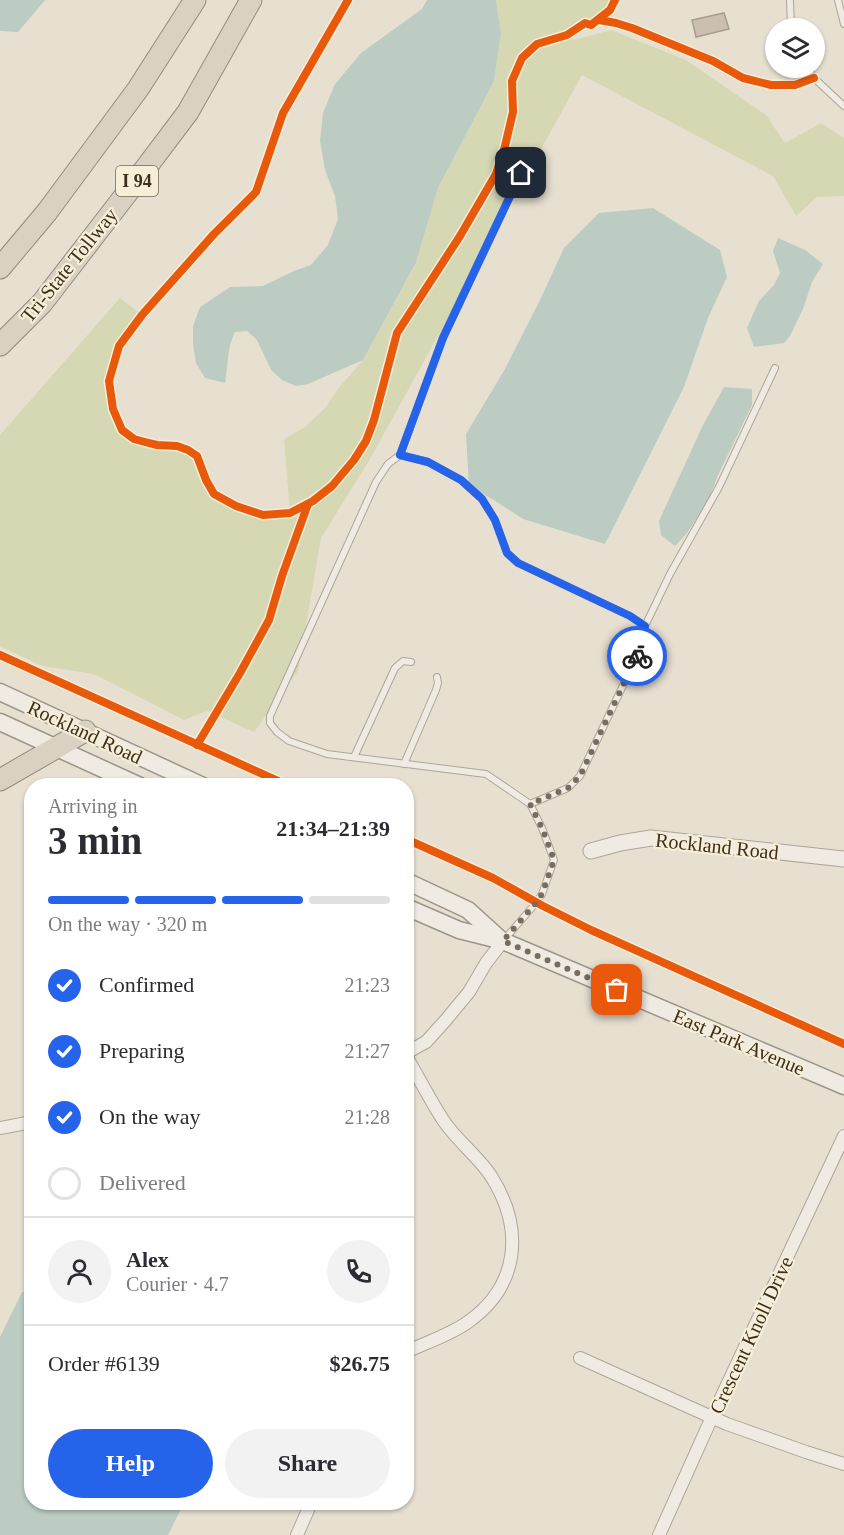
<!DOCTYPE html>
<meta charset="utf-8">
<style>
body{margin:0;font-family:"Times New Roman",serif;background:#f2f2f3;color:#2b2b33;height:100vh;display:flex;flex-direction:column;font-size:22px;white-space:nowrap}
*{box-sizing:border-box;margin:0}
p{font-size:20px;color:#7c7c81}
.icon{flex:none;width:33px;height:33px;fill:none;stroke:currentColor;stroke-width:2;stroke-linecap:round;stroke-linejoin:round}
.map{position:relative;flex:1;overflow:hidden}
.drawer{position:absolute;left:24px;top:778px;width:390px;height:732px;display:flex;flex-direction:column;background:#fff;border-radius:24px;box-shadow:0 2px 4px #0004}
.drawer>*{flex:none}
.fabs{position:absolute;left:765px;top:18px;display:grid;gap:12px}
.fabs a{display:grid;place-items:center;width:60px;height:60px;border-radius:50%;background:#fff;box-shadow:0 2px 4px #0004;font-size:30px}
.pin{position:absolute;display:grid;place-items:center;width:51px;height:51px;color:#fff;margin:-26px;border-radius:12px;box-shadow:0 3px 9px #0006}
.courier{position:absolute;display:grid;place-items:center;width:60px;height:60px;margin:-30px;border:4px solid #2563eb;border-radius:50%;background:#fff;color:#222;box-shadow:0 2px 8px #0007}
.summary em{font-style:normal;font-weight:600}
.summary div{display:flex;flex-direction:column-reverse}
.summary{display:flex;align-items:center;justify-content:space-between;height:102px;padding:0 24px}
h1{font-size:39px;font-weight:600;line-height:45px}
.bar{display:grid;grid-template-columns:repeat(4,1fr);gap:9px 6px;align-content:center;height:72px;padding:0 24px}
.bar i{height:8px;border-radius:4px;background:#e1e1e2}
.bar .on{background:#2563eb}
.bar p{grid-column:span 4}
.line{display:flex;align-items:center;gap:15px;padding:0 24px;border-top:2px solid #e1e1e2}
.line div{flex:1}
.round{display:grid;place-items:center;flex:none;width:63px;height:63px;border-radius:32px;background:#f2f2f3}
ol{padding:0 24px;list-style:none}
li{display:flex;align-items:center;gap:18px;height:66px}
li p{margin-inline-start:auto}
li .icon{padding:6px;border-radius:50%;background:#2563eb;color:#fff;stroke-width:4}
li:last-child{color:#7c7c81}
li i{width:33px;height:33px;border:3px solid #e1e1e2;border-radius:50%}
.button{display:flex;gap:12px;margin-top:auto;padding:12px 24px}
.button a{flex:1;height:69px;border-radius:36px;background:#2563eb;color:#fff;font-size:24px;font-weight:600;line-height:69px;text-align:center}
.button a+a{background:#f2f2f3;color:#2b2b33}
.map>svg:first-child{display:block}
.green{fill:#d6d7b3}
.water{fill:#bcccc2}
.building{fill:#cbbfb2;stroke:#a89c90;stroke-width:1.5}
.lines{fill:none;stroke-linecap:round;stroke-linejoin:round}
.service-casing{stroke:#ada599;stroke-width:8}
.minor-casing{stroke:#ada599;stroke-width:14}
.tertiary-casing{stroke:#ada599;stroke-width:17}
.secondary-casing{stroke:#9c958a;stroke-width:19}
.motorway-casing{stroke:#928b80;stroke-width:23}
.service{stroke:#efebe3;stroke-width:6}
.minor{stroke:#efebe3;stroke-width:12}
.tertiary{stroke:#efebe3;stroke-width:15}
.secondary{stroke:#efebe3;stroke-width:16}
.motorway{stroke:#dad1c2;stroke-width:21}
.cycleway-casing{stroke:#f7eed8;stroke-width:11}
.cycleway{stroke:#e8590c;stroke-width:8}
.done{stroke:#786c5e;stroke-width:6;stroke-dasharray:0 10.8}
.route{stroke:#2563eb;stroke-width:8}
.labels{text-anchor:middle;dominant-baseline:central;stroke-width:4.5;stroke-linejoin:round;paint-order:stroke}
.shield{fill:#f7eed8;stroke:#756857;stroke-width:1.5}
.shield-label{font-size:18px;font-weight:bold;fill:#3d2e20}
.street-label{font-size:20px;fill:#3d2e20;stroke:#f7eed8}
</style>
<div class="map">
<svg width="844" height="1535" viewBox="0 0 844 1535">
<rect width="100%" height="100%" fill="#e7e0d1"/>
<path class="green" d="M496,0h116c-11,21 -30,22 -49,31l11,9 37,-10 75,30 80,55 19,28 36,-20 23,15v58l-27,1 -21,19 -23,-40 -191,-101 -212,384 -49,79 -23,133 -44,61 -47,-21 -23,9 -90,-46 -52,-8 -42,-20v-211l120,-137 22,17 -23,31 -10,35 4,28 9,21 12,9 11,3 12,3 20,1 11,4 9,6 9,24 8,13 22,13 27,9 27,-3 -6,-73 21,-12 21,-20 12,-18 25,-29 53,-96 22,-76 56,-107 7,-47z"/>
<g class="water">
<path d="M0,0h45l-27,32 -18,-1z"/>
<path d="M427,0h69l5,34 -7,47 -56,107 -22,75 -53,97 -55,24 -12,2 -14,-6 -11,-10 -14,-30 -10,-9 -12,1c-8,15 -7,34 -10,51l-20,-5 -9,-15 -3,-19v-18l7,-19 30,-20 33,-1 31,-15 17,-6 17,-20 10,-26 -3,-23 -10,-26 -5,-29 3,-28 12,-29 26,-31 61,-44z"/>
<path d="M653,208l67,42 7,27 -19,41 -24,69 -79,157 -82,-25 -31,-20 -23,-13 -3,-52 39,-65 35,-69 24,-52 35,-35z"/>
<path d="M778,238l27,12 18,14 -11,18 -9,27 -13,27 -6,7 -30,4 -7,-19 12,-27 15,-16 6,-12 -7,-22z"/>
<path d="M724,387l28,2v16l-34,70 -10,26 -21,32 -12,13 -14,-11 -2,-14 44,-96z"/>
<path d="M22,1292h10v211h152l-16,32h-168v-198z"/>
</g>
<path class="building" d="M724,13l5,16 -33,8 -4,-17z"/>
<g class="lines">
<g class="service-casing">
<g id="service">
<path d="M790,0l1,28"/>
<path d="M838,0l6,24"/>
<path d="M808,68l6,10 30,28"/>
<path d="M400,455l28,7 33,18 21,19 13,21 12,33 11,10 112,53 15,10"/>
<path d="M354,757l41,-89 8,-7 8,1"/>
<path d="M404,764l32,-74 2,-7 -1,-6"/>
<path d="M530,804l38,-16 12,-12 57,-120 8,-30 25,-52 49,-87 56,-119"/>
<path d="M503,941l33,-38 6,-9 12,-34 -12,-32 -12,-24 -44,-30 -159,-20 -38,-13 -12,-9 -7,-9v-7l106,-234 12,-18 12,-9 43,-118 78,-164"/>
</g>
</g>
<g class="minor-casing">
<g id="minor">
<path d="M406,1053l20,-11 19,-21 24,-29 17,-29 17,-22"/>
<path d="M406,1056c13,22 24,44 37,64 14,21 34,35 48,56 33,52 29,109 -23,146 -18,13 -41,20 -62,30"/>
<path d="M0,1128l32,-6"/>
<path d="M580,1358l147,66 79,28 38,12"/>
<path d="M297,1535l11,-25 1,-7"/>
<path d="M659,1535l53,-118 132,-281"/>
</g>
</g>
<g class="tertiary-casing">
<path id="tertiary" d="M591,851l29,-8 31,-5 193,21"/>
</g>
<g class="secondary-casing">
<g id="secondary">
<path d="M0,692l203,94"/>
<path d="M0,722l140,64"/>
<path d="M406,881l62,29 32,29"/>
<path d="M406,907l53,23 44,11 341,145"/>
</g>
</g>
<g class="motorway-casing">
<g id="motorway">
<path d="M0,268l47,-56 91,-123 57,-89"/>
<path d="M0,345l42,-42 85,-110 61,-81 63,-112"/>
<path d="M0,780l85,-49"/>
</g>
</g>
<use href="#service" class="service"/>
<use href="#minor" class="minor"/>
<use href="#tertiary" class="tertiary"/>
<use href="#secondary" class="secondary"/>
<use href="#motorway" class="motorway"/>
<g class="cycleway-casing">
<g id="cycleway">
<path d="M348,0l-65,113 -27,79 -42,42 -72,81 -23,31 -10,35 4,28 9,21 12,9 11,3 12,3 20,1 11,4 9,6 9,24 8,14 22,12 27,9 27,-2 23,-12 19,-15 22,-26 12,-19 8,-21 23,-87 63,-97 36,-62 9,-28 8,-34 -1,-31 10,-23 15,-14 30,-9 18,-12 6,2 19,-15 5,-10"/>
<path d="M599,20l17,3 16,5 81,33 30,17 28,7h24l19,-7"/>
<path d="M0,655l289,131"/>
<path d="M197,745l43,-72 29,-53 13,-44 26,-72"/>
<path d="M406,839l87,39 50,28 48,24 253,114"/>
</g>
</g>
<use href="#cycleway" class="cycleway"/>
</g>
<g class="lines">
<path class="done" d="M617,990l-114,-49 33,-38 6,-9 12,-34 -12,-32 -12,-24 38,-16 12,-12 57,-120"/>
<path class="route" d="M521,173l-78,165 -43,117 28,7 33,18 21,19 13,21 12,33 11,10 112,53 15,10 -8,30"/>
</g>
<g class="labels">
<rect class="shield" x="116" y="166" width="42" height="30" rx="4.5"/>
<g class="shield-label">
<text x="137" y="181">I 94</text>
</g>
<g class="street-label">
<text transform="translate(69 265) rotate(-51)">Tri-State Tollway</text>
<text transform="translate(85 732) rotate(25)">Rockland Road</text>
<text transform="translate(717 846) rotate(6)">Rockland Road</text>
<text transform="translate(739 1042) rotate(23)">East Park Avenue</text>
<text transform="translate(751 1335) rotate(-65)">Crescent Knoll Drive</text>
</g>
</g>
</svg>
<div class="fabs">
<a><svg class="icon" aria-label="layers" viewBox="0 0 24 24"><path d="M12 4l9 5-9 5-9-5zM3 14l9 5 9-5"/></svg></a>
</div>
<div class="pin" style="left:617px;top:990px;background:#ea580c"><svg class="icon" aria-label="bag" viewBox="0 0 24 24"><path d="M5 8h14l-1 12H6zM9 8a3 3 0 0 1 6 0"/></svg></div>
<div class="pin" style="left:521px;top:173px;background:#1f2937"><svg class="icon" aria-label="home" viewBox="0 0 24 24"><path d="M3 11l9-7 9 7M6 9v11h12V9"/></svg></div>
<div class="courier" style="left:637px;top:656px"><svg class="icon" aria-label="bike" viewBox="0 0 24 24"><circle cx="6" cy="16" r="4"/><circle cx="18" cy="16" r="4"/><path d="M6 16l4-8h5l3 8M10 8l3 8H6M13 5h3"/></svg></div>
<section class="drawer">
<div class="summary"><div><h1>3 min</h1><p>Arriving in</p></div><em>21:34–21:39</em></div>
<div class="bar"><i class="on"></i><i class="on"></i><i class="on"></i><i></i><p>On the way · 320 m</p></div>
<ol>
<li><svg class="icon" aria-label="check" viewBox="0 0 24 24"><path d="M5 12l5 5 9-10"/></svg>Confirmed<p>21:23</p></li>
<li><svg class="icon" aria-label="check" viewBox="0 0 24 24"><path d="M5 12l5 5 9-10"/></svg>Preparing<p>21:27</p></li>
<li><svg class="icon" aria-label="check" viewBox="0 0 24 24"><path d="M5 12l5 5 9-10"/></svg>On the way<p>21:28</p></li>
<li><i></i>Delivered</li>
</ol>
<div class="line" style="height:108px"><a class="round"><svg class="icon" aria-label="person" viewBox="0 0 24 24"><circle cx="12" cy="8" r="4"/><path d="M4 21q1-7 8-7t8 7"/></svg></a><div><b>Alex</b><p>Courier · 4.7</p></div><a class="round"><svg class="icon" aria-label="phone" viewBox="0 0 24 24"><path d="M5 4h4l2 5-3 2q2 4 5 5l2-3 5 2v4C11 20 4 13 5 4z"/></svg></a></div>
<div class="line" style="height:78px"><div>Order #6139</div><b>$26.75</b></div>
<div class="button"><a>Help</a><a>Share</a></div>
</section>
</div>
